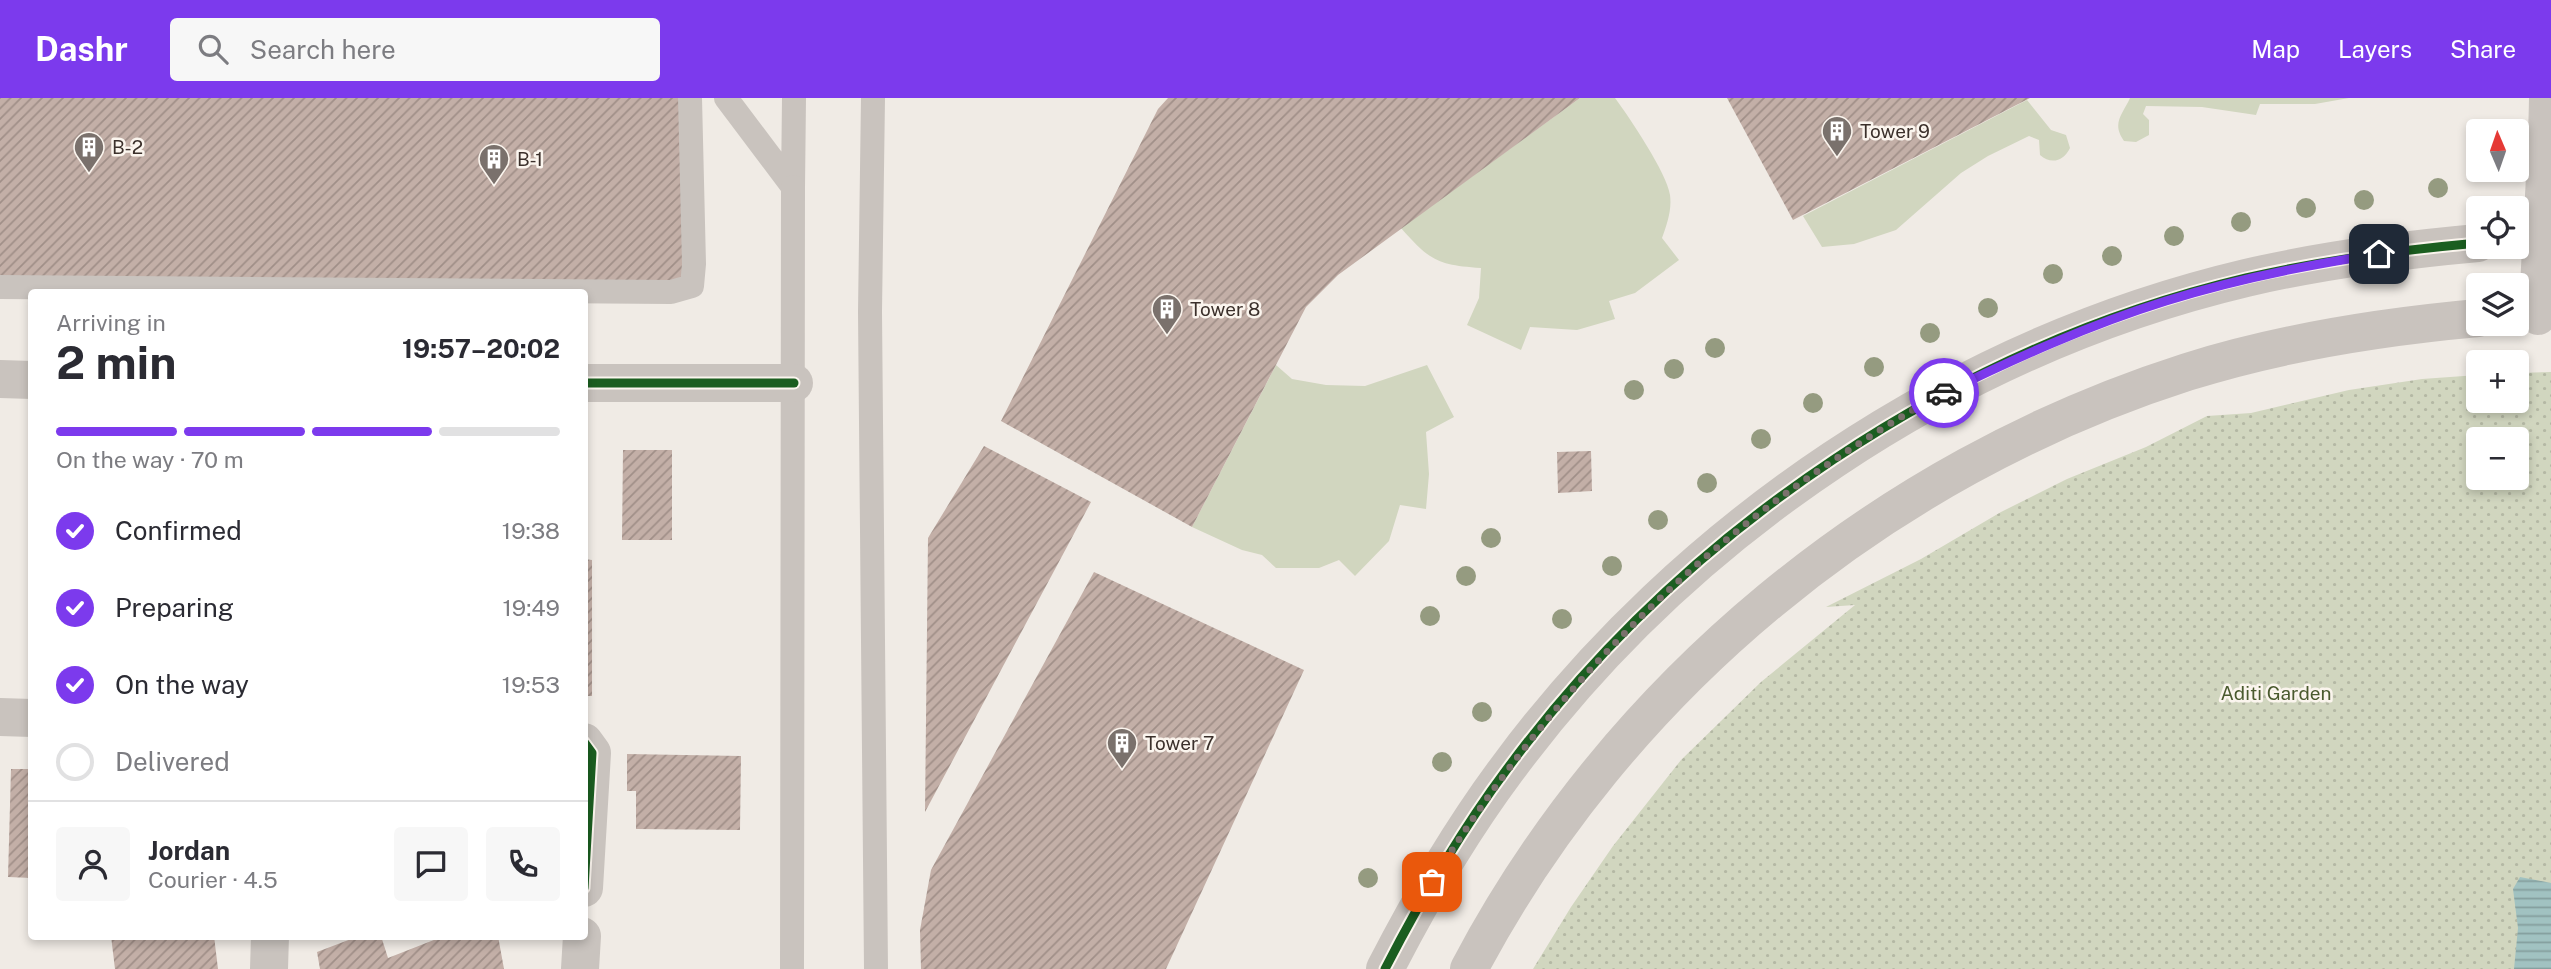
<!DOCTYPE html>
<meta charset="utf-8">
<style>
body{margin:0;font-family:"Public Sans",sans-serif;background:#f7f7f7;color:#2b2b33;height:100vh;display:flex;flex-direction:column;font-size:26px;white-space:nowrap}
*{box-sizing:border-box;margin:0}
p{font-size:23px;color:#7c7c81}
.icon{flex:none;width:38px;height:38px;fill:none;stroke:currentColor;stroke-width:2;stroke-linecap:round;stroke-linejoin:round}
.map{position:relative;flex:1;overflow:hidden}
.side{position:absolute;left:28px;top:191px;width:560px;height:651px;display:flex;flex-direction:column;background:#fff;border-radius:7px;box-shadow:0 4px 10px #0003}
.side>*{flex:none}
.needle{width:46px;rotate:358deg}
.controls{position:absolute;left:2466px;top:21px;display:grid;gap:14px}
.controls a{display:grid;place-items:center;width:63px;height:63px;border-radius:7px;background:#fff;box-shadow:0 4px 10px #0003;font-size:35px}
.pin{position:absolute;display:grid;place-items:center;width:60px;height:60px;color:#fff;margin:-30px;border-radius:14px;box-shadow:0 4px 10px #0006}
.courier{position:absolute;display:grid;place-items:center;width:70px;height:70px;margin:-35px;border:5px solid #7c3aed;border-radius:50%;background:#fff;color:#222;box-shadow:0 2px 9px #0007}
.headline em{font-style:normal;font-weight:700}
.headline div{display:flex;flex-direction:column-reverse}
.headline{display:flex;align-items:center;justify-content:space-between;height:119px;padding:0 28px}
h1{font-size:46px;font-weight:700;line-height:52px}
.bar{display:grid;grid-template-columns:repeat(4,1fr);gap:10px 7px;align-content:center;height:84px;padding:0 28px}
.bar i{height:9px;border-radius:5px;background:#e1e1e2}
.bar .selected{background:#7c3aed}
.bar p{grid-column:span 4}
.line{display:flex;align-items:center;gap:18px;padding:0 28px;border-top:2px solid #e1e1e2}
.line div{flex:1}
.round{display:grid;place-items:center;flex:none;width:74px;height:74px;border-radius:7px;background:#f7f7f7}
ol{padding:0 28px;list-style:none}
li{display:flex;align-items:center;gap:21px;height:77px}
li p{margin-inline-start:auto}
li .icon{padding:7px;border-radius:50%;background:#7c3aed;color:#fff;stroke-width:4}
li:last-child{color:#7c7c81}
li i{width:38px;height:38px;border:4px solid #e1e1e2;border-radius:50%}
header{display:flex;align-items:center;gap:42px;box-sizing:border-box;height:98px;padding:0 35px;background:#7c3aed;color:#fff}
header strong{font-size:33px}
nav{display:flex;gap:38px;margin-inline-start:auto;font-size:24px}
.search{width:490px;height:63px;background:#f7f7f7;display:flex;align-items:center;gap:18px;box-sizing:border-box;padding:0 24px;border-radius:7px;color:#7c7c81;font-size:26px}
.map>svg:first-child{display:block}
.grass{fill:#d1d6bf}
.park{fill:url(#park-dots);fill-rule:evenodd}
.water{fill:url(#water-rules)}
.building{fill:url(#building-hatch)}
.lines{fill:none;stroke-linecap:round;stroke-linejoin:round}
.service{stroke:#c9c3be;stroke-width:24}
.minor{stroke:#c9c3be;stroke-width:38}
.tertiary{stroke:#c9c3be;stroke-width:38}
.cycleway-casing{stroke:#fbf5ee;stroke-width:13}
.cycleway{stroke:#1b5e20;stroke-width:9}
.tree{fill:#959b80}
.done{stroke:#7a716c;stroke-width:7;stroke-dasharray:0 12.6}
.route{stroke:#7c3aed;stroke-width:9}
.labels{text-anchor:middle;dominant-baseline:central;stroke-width:5;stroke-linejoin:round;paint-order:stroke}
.poi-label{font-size:19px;fill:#3b302b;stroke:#fbf5ee;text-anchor:start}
.park-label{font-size:19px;fill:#4a5a2e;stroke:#fbf5ee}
</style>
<header>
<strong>Dashr</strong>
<div class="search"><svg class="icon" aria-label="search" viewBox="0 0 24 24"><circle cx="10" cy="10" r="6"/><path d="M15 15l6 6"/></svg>Search here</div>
<nav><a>Map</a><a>Layers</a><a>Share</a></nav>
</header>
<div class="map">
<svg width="2551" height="871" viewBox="0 0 2551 871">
<defs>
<pattern id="park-dots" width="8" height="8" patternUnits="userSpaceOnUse" patternTransform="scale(1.75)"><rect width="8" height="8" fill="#d1d6bf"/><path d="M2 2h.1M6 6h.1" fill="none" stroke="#b4b8a4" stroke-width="1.8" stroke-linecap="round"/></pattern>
<pattern id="water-rules" width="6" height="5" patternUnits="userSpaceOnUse" patternTransform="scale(1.75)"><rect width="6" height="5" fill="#a1c2c1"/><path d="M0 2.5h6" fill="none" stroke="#849e9d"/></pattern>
<pattern id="building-hatch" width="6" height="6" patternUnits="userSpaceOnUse" patternTransform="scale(1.75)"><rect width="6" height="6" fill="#c3afa7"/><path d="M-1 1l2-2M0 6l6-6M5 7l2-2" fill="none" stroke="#a08f88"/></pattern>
</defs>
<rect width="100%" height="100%" fill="#f0ebe5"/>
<g class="grass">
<path d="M1580,0h35c14,19 52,75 55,97 2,15 -3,29 -8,43l17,22 -44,33 -26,8 6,18 -38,11 -47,-3 -9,23 -54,-25 12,-27 2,-30c-43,-3 -51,-7 -80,-40z"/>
<path d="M2130,0h219l-34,6h-55l-4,11 -54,-8 -56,-1 -3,8 6,6v15l-13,7 -12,-1c-13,-18 -1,-27 6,-43z"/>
<path d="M2027,2l24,30 15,5 4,13c-6,13 -19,17 -30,7l-1,-15 -10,-4 -41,20 -27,17 -65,57 -42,14 -32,3 -19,-31z"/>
<path d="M1276,267l16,14 34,6 39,1 62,-21 27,52 -28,15 3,42 -3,35 -26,-4 -11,36 -34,35 -16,-16 -20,8h-43l-14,-13 -20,-5 -50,-23z"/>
</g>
<path class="park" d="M2551,274v597h-1018l38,-62 42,-61 68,-86 80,-78 94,-77 -29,2 95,-48 80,-47 66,-33 79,-32 61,-31 44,-3 98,-23 73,-11 56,-4v26h38l1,-28zM2478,341h38v39h-38z"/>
<path class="water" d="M2520,779l31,6v86h-37l4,-41 -5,-39z"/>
<g class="building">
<path d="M0,0h684l8,188 -692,4z"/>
<path d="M1168,0h412l-242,177 -32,32 -114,220 -191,-106 157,-312z"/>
<path d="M1727,0h303l-237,122z"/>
<path d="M984,348l107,56 -166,310 3,-274z"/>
<path d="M623,352h49v90h-50z"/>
<path d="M1591,353l1,40 -34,2 -1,-41z"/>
<path d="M584,461l8,1v136h-8z"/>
<path d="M1094,474l210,98 -138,299h-245l-1,-39 11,-60z"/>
<path d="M627,656l114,2 -1,74 -104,-1v-38h-9z"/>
<path d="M11,671h21v109l-24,-1z"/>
<path d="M111,838h103l4,33h-103z"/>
<path d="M359,838h22l7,22 56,-22h54l6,33h-184l-3,-17z"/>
</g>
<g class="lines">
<g class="service">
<path d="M726,0l67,89 1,-89"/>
<path d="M873,0l-3,214 6,657"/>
<path d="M0,189l671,5 21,-6 2,-22 -4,-166"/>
<path d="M792,871l1,-782"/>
</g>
<g class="minor">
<path d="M0,281l32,1"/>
<path d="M584,285h210"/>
<path d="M0,619l32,1"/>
<path d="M584,644l8,11 -8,135"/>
<path d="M269,871l1,-33"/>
<path d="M580,871l2,-33"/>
</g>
<g class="tertiary">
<path d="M2538,218c2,-73 9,-145 10,-218"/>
<path d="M1385,871c36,-70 75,-137 122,-200 177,-240 448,-422 739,-491 77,-18 154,-28 232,-35"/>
<path d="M1469,871c149,-283 414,-500 718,-597 95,-30 192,-45 291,-54"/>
</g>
<g class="cycleway-casing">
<g id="cycleway">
<path d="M584,285h210"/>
<path d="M584,644l8,11 -8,135"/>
<path d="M1385,871c36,-70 75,-137 122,-200 177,-240 448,-422 739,-491 77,-18 154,-28 232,-35"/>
</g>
</g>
<use href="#cycleway" class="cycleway"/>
</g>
<g class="tree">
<circle cx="2438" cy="90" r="10"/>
<circle cx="2364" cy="102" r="10"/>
<circle cx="2306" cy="110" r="10"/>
<circle cx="2241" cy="124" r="10"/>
<circle cx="2174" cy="138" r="10"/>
<circle cx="2112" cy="158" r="10"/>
<circle cx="2053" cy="176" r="10"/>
<circle cx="1988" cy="210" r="10"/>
<circle cx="1930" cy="235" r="10"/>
<circle cx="1715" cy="250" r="10"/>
<circle cx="1874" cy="269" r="10"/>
<circle cx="1674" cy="271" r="10"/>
<circle cx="1634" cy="292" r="10"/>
<circle cx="1813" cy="305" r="10"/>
<circle cx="1761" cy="341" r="10"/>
<circle cx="1707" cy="385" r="10"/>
<circle cx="1658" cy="422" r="10"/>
<circle cx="1491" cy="440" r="10"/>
<circle cx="1612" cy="468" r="10"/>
<circle cx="1466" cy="478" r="10"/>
<circle cx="1430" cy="518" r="10"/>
<circle cx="1562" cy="521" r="10"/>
<circle cx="1482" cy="614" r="10"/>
<circle cx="1442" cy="664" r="10"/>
<circle cx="1368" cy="780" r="10"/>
</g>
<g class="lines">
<path class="done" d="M1432,784c103,-168 234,-310 399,-420 36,-24 74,-49 113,-69"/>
<path class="route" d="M1944,295c72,-35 145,-68 222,-92 70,-22 141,-36 213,-47"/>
</g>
<defs>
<g id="building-pin" transform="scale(1.575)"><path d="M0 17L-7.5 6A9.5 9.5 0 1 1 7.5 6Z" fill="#7a716c" stroke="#fbf5ee"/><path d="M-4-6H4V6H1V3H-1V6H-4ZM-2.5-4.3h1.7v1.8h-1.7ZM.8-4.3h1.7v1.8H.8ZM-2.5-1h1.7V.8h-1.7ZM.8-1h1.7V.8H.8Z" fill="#fff"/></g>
</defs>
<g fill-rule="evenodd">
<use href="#building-pin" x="1837" y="33"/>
<use href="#building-pin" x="89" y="49"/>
<use href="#building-pin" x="494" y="61"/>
<use href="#building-pin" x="1167" y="211"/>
<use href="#building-pin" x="1122" y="645"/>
</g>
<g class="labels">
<g class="poi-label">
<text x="1860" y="33">Tower 9</text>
<text x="112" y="49">B-2</text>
<text x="517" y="61">B-1</text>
<text x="1190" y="211">Tower 8</text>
<text x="1145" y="645">Tower 7</text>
</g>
<g class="park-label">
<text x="2276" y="595">Aditi Garden</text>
</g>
</g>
</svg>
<div class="controls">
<a><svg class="needle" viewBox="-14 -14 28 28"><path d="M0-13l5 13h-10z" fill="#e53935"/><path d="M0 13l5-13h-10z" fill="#7c7c81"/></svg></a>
<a><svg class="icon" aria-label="locate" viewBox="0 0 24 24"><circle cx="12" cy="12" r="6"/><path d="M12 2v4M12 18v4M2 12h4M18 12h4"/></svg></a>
<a><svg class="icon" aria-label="layers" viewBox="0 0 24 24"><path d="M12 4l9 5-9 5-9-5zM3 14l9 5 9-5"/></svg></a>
<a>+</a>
<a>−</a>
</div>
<div class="pin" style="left:1432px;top:784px;background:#ea580c"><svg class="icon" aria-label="bag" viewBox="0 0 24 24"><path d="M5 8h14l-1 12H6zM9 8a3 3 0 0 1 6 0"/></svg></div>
<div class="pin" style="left:2379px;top:156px;background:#1f2937"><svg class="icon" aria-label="home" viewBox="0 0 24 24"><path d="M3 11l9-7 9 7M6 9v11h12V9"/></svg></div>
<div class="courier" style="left:1944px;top:295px"><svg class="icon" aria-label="car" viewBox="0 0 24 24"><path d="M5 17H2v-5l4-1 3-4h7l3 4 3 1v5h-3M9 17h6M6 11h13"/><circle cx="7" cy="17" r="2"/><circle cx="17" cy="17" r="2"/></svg></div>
<section class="side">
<div class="headline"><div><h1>2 min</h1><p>Arriving in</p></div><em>19:57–20:02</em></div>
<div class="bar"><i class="selected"></i><i class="selected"></i><i class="selected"></i><i></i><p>On the way · 70 m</p></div>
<ol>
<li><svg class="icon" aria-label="check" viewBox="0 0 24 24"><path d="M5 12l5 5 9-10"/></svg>Confirmed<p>19:38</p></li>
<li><svg class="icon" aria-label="check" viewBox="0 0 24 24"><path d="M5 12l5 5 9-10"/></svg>Preparing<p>19:49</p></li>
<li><svg class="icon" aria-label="check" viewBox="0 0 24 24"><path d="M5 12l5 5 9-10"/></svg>On the way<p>19:53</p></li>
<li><i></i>Delivered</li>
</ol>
<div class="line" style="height:126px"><a class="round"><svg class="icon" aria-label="person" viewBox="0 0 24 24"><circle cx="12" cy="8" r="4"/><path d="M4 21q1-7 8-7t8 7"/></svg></a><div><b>Jordan</b><p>Courier · 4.5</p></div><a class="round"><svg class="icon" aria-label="chat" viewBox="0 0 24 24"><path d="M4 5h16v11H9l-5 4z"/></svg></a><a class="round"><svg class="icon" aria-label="phone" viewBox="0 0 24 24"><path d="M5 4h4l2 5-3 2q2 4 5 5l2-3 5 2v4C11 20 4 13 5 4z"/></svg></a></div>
</section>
</div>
